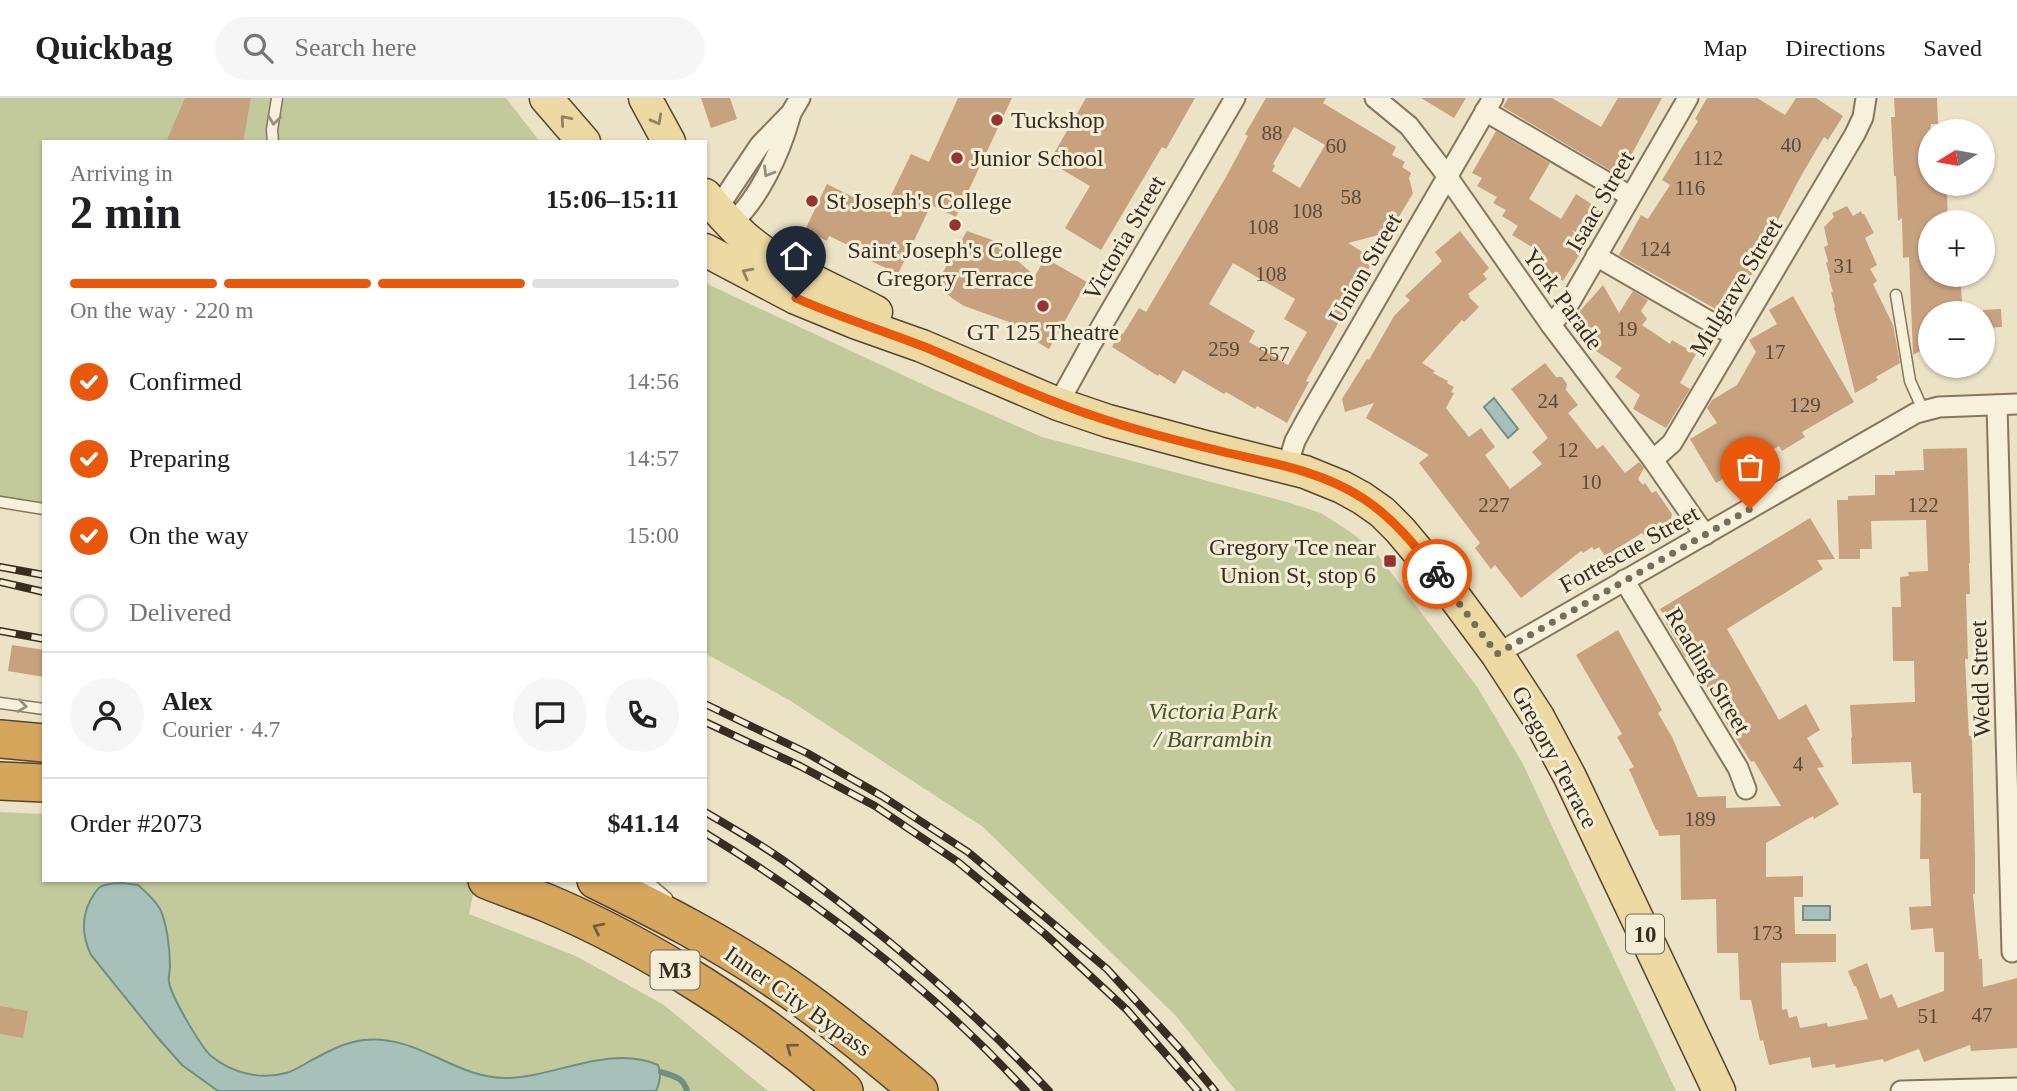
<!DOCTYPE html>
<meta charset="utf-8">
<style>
body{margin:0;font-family:Georgia,serif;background:#f6f6f6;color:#202124;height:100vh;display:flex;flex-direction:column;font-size:26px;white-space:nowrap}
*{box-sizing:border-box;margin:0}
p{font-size:23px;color:#757577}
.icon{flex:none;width:38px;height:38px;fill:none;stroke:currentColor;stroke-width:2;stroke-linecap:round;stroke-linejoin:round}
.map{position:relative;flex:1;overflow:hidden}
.drawer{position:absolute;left:42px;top:42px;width:665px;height:742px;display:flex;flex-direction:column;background:#fff;border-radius:0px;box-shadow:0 2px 5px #0004}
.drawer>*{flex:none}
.needle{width:46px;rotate:259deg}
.buttons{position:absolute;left:1918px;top:21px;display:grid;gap:14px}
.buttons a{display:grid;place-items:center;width:77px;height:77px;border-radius:50%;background:#fff;box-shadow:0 2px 5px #0004;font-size:35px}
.pin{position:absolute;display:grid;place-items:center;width:60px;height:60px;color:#fff;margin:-72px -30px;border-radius:50% 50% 50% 0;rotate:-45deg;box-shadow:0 0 7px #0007}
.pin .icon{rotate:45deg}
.courier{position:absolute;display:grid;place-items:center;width:70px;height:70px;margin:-35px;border:5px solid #ea580c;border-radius:50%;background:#fff;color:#222;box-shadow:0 2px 9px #0007}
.summary em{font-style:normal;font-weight:800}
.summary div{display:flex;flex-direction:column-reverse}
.summary{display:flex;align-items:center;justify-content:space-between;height:119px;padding:0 28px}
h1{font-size:46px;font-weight:800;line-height:52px}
.bar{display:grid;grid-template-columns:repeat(4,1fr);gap:10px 7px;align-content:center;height:84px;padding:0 28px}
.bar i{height:9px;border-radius:5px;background:#e0e0e0}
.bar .selected{background:#ea580c}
.bar p{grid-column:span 4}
.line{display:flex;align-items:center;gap:18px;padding:0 28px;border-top:2px solid #e0e0e0}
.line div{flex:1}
.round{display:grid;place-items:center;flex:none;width:74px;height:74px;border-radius:37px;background:#f6f6f6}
ol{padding:0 28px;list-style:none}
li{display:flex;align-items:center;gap:21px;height:77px}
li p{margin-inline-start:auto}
li .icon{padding:7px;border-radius:50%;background:#ea580c;color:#fff;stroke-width:4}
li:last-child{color:#757577}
li i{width:38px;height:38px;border:4px solid #e0e0e0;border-radius:50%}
header{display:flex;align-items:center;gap:42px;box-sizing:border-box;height:98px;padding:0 35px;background:#fff;border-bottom:2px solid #e0e0e0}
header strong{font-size:33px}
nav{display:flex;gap:38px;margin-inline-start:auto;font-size:24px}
.search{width:490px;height:63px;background:#f6f6f6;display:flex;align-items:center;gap:18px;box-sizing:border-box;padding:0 24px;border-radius:38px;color:#757577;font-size:26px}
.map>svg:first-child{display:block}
.green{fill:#c2ca9b}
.water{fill:#a8c0ba;stroke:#6f8e88;stroke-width:2}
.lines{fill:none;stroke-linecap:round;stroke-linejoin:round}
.stream{stroke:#6f8e88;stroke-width:6}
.building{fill:#c8a17f;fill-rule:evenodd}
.service-casing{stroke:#87755d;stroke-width:13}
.minor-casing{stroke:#87755d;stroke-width:23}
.primary-casing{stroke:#554431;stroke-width:35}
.motorway-casing{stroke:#554431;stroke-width:40}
.service{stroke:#f7f0da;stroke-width:10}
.minor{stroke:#f7f0da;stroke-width:19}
.primary{stroke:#edd9a2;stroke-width:32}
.motorway{stroke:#d6a65d;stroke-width:37}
.rail-casing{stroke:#382d20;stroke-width:8}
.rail{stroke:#f4edd6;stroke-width:5;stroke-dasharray:16;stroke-linecap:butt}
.oneway{stroke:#988e7d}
.oneway2{stroke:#928361}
.oneway3{stroke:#775d38}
.done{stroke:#776d5a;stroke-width:7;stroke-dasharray:0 12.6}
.route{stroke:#ea580c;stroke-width:9}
.poi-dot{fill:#933431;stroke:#f4edd6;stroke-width:2.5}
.labels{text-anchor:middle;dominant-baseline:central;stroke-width:6;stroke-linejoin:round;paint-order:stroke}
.number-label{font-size:21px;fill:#5c4a38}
.shield{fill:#f4edd6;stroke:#706757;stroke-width:2}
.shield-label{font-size:23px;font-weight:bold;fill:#382d20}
.poi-label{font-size:24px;fill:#382d20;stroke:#f4edd6;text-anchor:start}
.street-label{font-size:24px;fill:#382d20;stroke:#f4edd6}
.park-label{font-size:24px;font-style:italic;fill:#475328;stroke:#f4edd6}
</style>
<header>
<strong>Quickbag</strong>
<div class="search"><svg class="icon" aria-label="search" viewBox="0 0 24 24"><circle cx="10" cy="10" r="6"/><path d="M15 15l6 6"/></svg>Search here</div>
<nav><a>Map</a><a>Directions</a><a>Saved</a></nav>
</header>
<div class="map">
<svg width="2017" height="993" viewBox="0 0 2017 993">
<rect width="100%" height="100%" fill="#ece3c7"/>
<g class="green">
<path d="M0,0h506l34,44h-496v371l-44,-5z"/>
<path d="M705,185l232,108 105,46 245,65 34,11 31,20 25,21 101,134 45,76 153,327h-440l-60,-75 -193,-189 -194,-127 -84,-47z"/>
<path d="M0,714l44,2v66h432l-7,34 107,42 88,49 104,86h-768z"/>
</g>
<g class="water">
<path d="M1494,300l24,31 -10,9 -24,-31z"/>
<path d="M122,785l16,2c8,7 17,15 22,24 7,14 10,42 10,57 0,5 -2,11 -1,16 2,14 32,65 42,74 21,17 49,24 75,17 8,-2 17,-8 24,-12 17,-9 35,-19 54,-21 54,-6 91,39 143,38 49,-1 102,-34 151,-13 4,9 2,17 -2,26h-438l-36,-26 -24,-27 -67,-83c-9,-19 -10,-36 -1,-54 3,-5 6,-11 10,-14 7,-4 15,-4 22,-4z"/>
<rect x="1803" y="808" width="27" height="14"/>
</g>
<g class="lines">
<path class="stream" d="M661,974c13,4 22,5 26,19"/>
</g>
<g class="building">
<path d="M185,0h66l-8,44h-77z"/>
<path d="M701,0h29l7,21 -26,9z"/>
<path d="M958,0h54l-56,119 -25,-12 -33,69 -29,-14 2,-4 -42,-20 -2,5 -22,-11 22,-46 56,28 28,-58 18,8z"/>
<path d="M1086,0h109l-29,51 -4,-2 -61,103 -36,-22 25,-42 -41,-24z"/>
<path d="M1266,0h60l-3,5 73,44 -4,8 13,7 -3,5 9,6 -2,5 4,15 -23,39 -42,11 26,16 -68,122 3,1 -22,41 -30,-17 -2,3 -29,-17 -2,2 -41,-24 -8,14 -16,-10 -1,2 -46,-29 8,-14 3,1 16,-26 7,4 80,-135 22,-41 -3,-2zM1294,29l31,18 -25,43 -28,-17 3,-5 -2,-2zM1233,165l62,36 -11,20 23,13 -19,33 -39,-23 6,-11 -46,-27z"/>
<path d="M1421,0h45l-12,20z"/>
<path d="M1508,0h44l49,29 17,-29h44l-42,78 -117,-69z"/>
<path d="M1707,0h50l28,17 11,-17h20l27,18 -15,24 -4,-3 -23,39 -35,67 3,2 -27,46 2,1 -14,25 -111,-62 22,-40 7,4 22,-34 -8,-5 36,-59 -3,-2z"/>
<path d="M1894,0h43l1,26h-7l-1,7v53h12v7h5l1,31h-18v53h30l3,38h-33v32l-17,10 -4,-98 -6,1 -1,-40 -4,3 -2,-45h-2l-3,-59h4z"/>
<path d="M1496,33l54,32 -21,36 32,20 15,-25 29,19 -17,27 -16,-10 11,19 -20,32 -29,-18 6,-11 -28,-17 6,-9 -16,-10 4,-6 -13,-7 4,-6 -20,-11 5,-8 -10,-5z"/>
<path d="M1847,108l6,10 8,-5 1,3h2l10,19 -9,5 12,27 -7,4 7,12 -4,3 20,41 7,38 -24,14 2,3 -23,13 -21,-85 1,-1 -4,-15h2l-4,-14 1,-1 -4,-14 2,-2 -4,-14 4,-2 -4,-18 10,-10 -2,-4z"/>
<path d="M967,133l28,10 40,35 10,-18 42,24 -38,67 -41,-24 1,-3 -45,-16 -11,-7 -17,-15z"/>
<path d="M1460,133l29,37 -6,6 4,5 -19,15 2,2 -1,1 10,10 -15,15 -2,-2 -40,43 13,8 -2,2 15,8 -1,2 7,4 -3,5 3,1 -8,15 23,29 12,-9 14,19 -10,8 25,34 32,-25 -10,-12 16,-14 -37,-49 34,-26 11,14h6l5,7 -1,6 12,15 -10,8 29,36 6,-4 22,28 14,-11 5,6 -6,11 5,6 2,-2 7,10 4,-2 16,23 -2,10 -24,13 -4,-4 -37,23 -6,-9 -5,3 -2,-3 -9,6 -2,-2 -60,47 -26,-33 -4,4 -16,-21 5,-5 -61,-80 10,-8 -63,-37 8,-15 -29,9 -3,-13 25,-40 2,1 25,-44 16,-16 -5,-4 37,-35 -7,-9z"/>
<path d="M1603,187l16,28 14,-22 15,9 -7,11 6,8 -5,6 28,19 2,-4 24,14 -16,29 10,6 -24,39 -33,-19 7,-14 -25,-18 7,-9 -26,-17 4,-7 -27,-25z"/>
<path d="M1793,198l61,106 -52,30 3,5 -23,14 -3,-5 -63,37 -26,-44 27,-16 -10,-15 5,-8 25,-15 19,-33 -7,-12 28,-16 -8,-14z"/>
<path d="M2001,211l1,18 -19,1v-18z"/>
<path d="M1967,350l3,115h-1l1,31h-4l2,65h-3l4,77h3l3,121v37h-2l6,65h3l1,28 34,-9v70l-46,3 -1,-6 -46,17 -5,-13 -35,13 -1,-3 -47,9 -1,-4 -23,4 -2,-11 -41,8 -6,-25 -3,1 -9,-41h-11l-2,-47h-21l-1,-54 -35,1 -1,-65 -21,1 -1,-6h-2l-27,-61 5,-2 -17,-30 5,-3 -46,-79 42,-25 44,80 -4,3 14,24 26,60 28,-1v12l55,-2 -27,-45 -3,1 -27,-43 -34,-65 -5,3 -22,-39 2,-1 -5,-8 150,-91 25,41 -18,1 6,9 -96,60 52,91 27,-16 14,26 -13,8 17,29 -7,1 22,36 -25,15 -1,-3 -47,27v34l37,-1v21h-9l1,37h41v28l-55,1 1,47 5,-1 2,9 8,-2 3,12 27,-5 1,4 40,-8 -12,-33h-2l-6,-15 19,-8 13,36 12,-5 6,14 46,-17v-39h-9l-2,-24 -22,2 -2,-23 22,-1 -2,-47h-9l1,-66h-8l-2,-31 -59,2 -1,-27 1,1 -2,-33 65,-3 -1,-41h-21l-1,-54h9l-1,-30 9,-1 -1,-4 20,-1 -2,-51 -55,1 1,28h-12v10h-21l-2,-59h11v-4l27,-1v-20h20v-4l29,-1 -1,-21z"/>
<path d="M12,547l32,5v27l-36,-6z"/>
<path d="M0,908l28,5 -5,27 -23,-4z"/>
</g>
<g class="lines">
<g class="service-casing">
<g id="service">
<path d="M273,44l-1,-12 5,-32"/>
<path d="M1896,197l14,86 13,29"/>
<path d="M0,404l44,7"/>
<path d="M0,605l44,6"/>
<path d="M646,782l21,18"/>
</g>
</g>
<g class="minor-casing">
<g id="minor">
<path d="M1375,0l34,28 33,43 109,156 102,135 52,75"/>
<path d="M1485,13l145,85"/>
<path d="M717,111l43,-64 31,-32 9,-15"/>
<path d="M731,126c28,-25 49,-71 59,-107"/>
<path d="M1596,158l139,80"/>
<path d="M1551,227l19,-23 118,-204"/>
<path d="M1058,306l32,-58 145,-248"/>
<path d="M1997,307l15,547"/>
<path d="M1653,362l19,-17 183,-309 8,-17 3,-19"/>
<path d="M1287,369l8,-26 13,-24 185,-319"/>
<path d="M1624,482l114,188 8,21"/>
<path d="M1497,556l419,-241 23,-6 78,-3"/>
<path d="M1901,993l116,-3"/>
</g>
</g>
<g class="primary-casing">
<g id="primary">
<path d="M546,0l38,44"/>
<path d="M645,0l24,44"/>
<path d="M705,97c12,14 24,28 38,41 37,33 90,53 133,76"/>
<path d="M705,152l91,48 61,25 65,23 136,58 50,17 97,26 100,25 37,15 20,11 20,14 18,18 42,50 55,74 41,63 32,60 149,314"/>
</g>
</g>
<g class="motorway-casing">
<g id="motorway">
<path d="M0,641l44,4"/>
<path d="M0,683l44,2"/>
<path d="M487,782c20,8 40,15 60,23 102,43 214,115 297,188"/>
<path d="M596,782c63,31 126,63 183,102 49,33 95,71 140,109"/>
</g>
</g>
<use href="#service" class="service"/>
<use href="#minor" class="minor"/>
<use href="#primary" class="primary"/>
<use href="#motorway" class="motorway"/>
<g class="rail-casing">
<g id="rail">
<path d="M0,469l44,8"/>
<path d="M0,484l44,10"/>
<path d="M0,533l44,8"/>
<path d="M705,606l102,49 75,43 86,56 139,117 74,81 34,41"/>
<path d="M705,624l95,44 75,40 83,56 87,72 82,76 71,81"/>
<path d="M705,714c27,16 56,32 82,51 94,68 182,143 262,228"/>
<path d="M705,735c118,72 228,157 321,258"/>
</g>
</g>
<use href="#rail" class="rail"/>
</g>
<defs><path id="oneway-chevron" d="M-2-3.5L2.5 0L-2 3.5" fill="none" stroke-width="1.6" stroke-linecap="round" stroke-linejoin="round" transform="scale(1.75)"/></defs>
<g class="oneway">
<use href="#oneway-chevron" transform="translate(274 22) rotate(97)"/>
<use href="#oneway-chevron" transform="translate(768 74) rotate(121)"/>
<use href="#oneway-chevron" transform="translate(22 608) rotate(8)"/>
</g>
<g class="oneway2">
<use href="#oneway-chevron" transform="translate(565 22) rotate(-131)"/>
<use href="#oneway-chevron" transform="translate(657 22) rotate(61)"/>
<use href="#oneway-chevron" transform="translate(747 175) rotate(-152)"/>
</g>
<g class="oneway3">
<use href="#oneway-chevron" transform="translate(598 830) rotate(-154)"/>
<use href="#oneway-chevron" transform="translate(791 950) rotate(-143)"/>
</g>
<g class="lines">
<path class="done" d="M1437,476l60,80 253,-145"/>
<path class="route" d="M796,200c42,19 86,32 129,49 55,23 109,49 166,68 43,15 88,26 133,37 47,11 98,19 140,47 29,19 52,47 73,75"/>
</g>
<g class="poi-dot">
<circle cx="997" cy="22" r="7"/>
<circle cx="957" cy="60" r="7"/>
<circle cx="812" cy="103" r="7"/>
<circle cx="955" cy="127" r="7"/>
<circle cx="1043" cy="208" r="7"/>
<rect x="1383" y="456" width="14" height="14" rx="3.5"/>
</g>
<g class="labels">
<g class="number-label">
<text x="1272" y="35">88</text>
<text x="1791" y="47">40</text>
<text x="1336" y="48">60</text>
<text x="1708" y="60">112</text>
<text x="1690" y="90">116</text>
<text x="1351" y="99">58</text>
<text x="1307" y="113">108</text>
<text x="1263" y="129">108</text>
<text x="1655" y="151">124</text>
<text x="1844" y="168">31</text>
<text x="1271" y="176">108</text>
<text x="1627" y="231">19</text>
<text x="1224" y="251">259</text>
<text x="1775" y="254">17</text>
<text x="1274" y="256">257</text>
<text x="1548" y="303">24</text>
<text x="1805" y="307">129</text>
<text x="1568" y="352">12</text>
<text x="1591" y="384">10</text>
<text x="1494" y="407">227</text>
<text x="1923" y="407">122</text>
<text x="1798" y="666">4</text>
<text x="1700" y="721">189</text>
<text x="1767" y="835">173</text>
<text x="1982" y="917">47</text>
<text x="1928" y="918">51</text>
</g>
<g class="shield">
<rect x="1626" y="816.5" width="38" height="39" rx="5"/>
<rect x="650.5" y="852.5" width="49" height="39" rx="5"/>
</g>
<g class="shield-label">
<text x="1645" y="836">10</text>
<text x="675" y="872">M3</text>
</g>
<g class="poi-label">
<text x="1011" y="22">Tuckshop</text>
<text x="971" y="60">Junior School</text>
<text x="826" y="103">St Joseph's College</text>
<text x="955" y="152" text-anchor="middle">Saint Joseph's College<tspan x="955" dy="28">Gregory Terrace</tspan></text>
<text x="1043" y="234" text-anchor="middle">GT 125 Theatre</text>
<text x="1376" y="449" text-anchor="end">Gregory Tce near<tspan x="1376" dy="28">Union St, stop 6</tspan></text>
</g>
<g class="street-label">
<text transform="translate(1600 103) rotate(-60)">Isaac Street</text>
<text transform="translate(1124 140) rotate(-60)">Victoria Street</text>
<text transform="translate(1365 170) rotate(-60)">Union Street</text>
<text transform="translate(1736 189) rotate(-59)">Mulgrave Street</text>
<text transform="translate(1563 201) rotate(54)">York Parade</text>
<text transform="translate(1629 451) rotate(-29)">Fortescue Street</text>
<text transform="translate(1708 573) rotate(59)">Reading Street</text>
<text transform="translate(1980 581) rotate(-92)">Wedd Street</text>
<text transform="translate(1555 659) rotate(62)">Gregory Terrace</text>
<text transform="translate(798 903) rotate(35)">Inner City Bypass</text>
</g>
<g class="park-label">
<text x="1213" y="613">Victoria Park<tspan x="1213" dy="28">/ Barrambin</tspan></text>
</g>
</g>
</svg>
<div class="buttons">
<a><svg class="needle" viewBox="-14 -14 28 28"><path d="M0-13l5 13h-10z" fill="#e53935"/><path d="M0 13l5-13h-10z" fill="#757577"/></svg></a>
<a>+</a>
<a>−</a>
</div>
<div class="pin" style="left:1750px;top:411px;background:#ea580c"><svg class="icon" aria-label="bag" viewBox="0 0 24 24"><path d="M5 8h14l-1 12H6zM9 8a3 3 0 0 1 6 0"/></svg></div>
<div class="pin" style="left:796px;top:200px;background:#1f2937"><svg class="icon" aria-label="home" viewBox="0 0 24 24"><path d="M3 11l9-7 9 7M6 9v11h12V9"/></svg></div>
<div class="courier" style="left:1437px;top:476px"><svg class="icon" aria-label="bike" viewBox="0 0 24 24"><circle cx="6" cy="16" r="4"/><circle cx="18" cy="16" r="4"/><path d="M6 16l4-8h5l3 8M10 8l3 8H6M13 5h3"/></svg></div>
<section class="drawer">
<div class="summary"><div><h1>2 min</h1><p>Arriving in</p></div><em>15:06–15:11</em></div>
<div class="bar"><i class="selected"></i><i class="selected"></i><i class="selected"></i><i></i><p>On the way · 220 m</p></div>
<ol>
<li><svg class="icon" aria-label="check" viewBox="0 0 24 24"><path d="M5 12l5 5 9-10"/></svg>Confirmed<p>14:56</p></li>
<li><svg class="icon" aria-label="check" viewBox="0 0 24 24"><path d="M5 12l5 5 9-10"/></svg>Preparing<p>14:57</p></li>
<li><svg class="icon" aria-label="check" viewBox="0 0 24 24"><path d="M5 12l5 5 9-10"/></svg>On the way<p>15:00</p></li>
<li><i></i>Delivered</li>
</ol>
<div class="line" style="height:126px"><a class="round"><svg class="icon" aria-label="person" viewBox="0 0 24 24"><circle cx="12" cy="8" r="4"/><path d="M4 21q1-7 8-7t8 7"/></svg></a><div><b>Alex</b><p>Courier · 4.7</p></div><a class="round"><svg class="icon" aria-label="chat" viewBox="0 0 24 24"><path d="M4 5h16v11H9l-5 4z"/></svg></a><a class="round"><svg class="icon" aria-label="phone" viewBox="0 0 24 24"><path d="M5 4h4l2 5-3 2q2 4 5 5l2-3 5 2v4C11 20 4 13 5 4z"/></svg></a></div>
<div class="line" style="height:91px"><div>Order #2073</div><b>$41.14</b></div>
</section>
</div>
